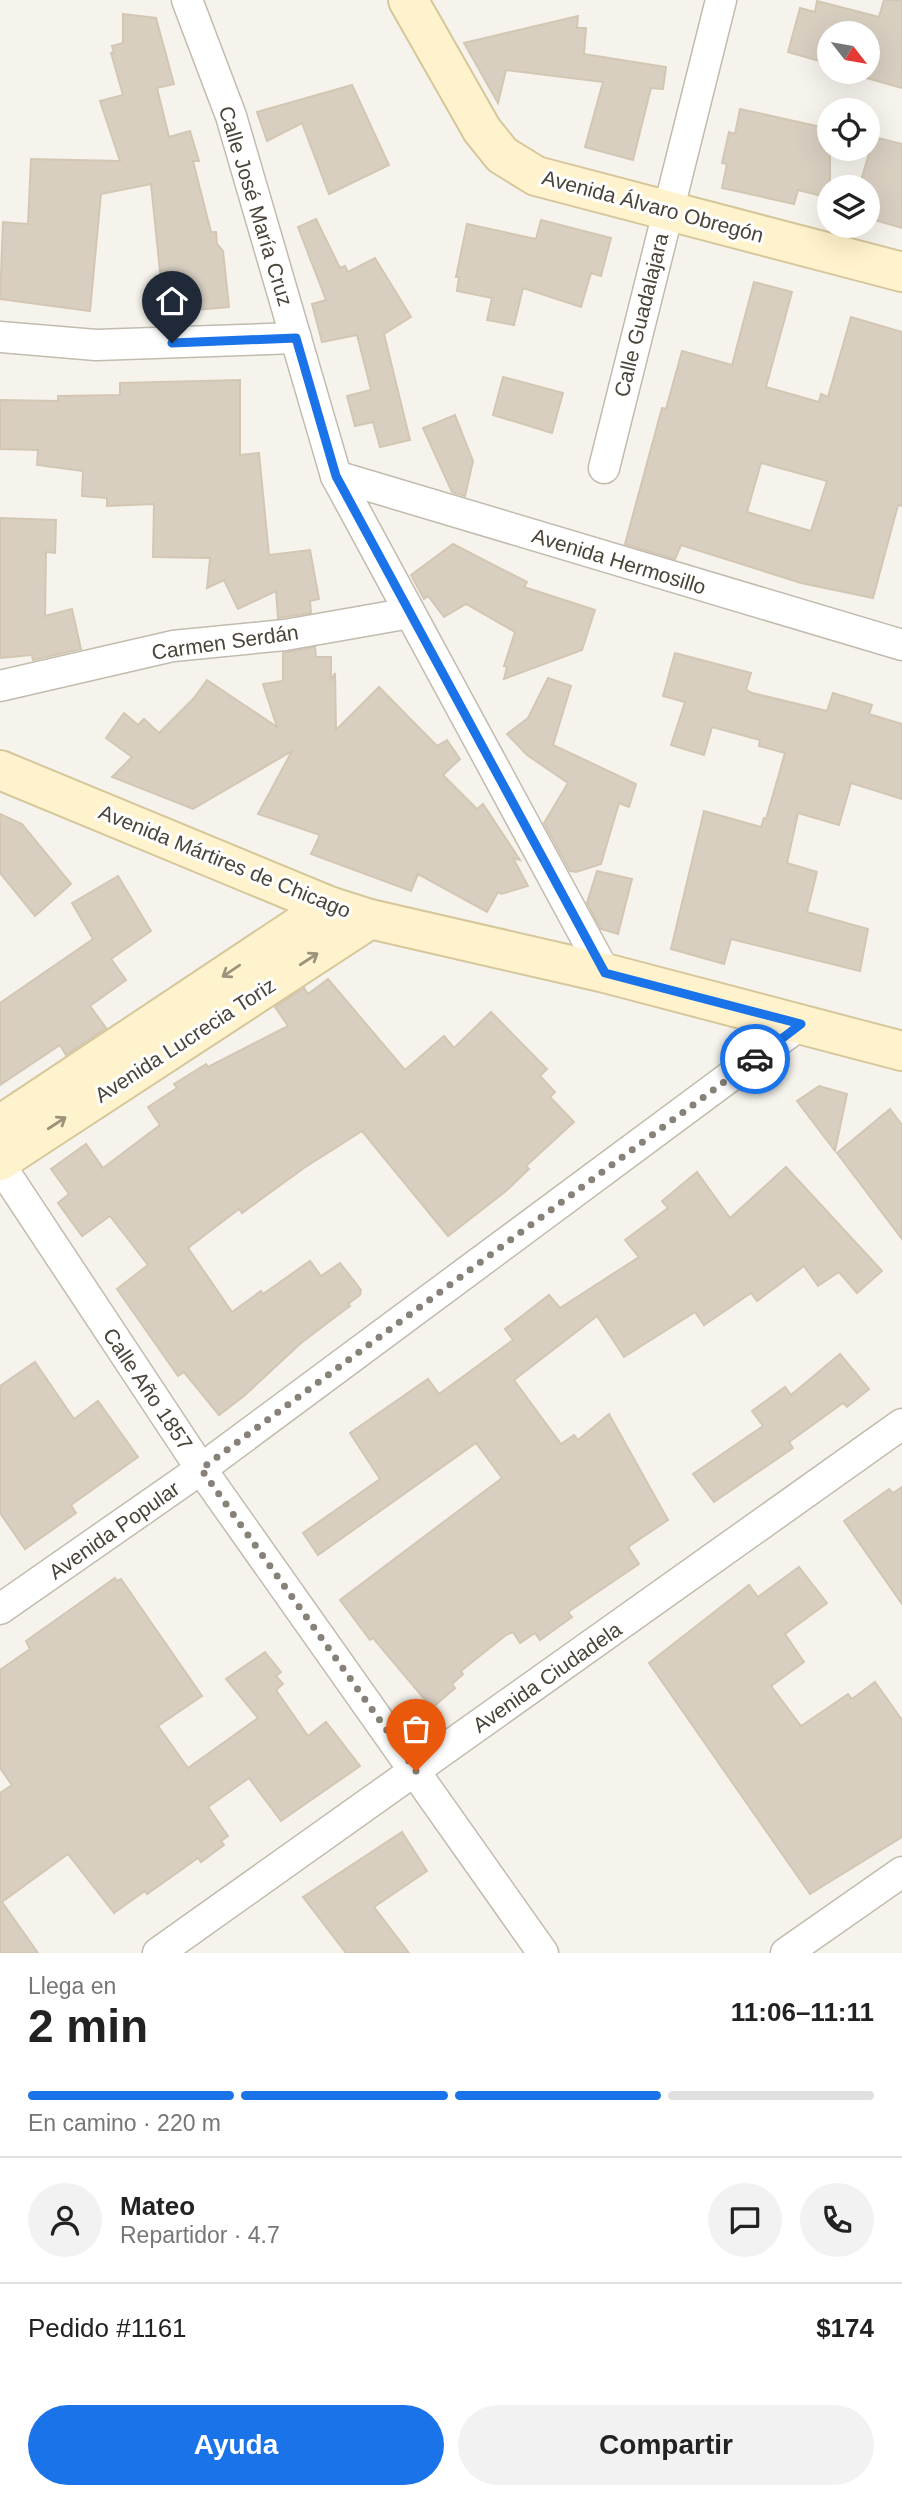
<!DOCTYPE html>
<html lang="es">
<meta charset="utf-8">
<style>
body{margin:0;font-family:Arial,sans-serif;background:#f2f2f2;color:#222;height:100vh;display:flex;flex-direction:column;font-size:26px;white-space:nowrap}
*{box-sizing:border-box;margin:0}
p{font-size:23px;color:#767676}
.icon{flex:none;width:38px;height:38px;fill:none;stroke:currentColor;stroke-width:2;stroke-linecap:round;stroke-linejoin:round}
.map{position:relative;height:1953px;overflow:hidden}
.details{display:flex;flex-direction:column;background:#fff;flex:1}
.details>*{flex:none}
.needle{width:46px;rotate:121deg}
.fabs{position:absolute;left:817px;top:21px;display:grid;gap:14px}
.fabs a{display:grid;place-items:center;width:63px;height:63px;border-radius:50%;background:#fff;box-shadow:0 7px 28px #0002;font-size:35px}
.pin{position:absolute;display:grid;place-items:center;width:60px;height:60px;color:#fff;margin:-72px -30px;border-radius:50% 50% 50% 0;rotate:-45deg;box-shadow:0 0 7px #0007}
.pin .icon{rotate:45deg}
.courier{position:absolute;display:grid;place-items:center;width:70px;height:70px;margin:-35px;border:5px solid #1a73e8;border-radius:50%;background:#fff;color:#222;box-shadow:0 2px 9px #0007}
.summary em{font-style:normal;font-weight:700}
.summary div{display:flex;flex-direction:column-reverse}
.summary{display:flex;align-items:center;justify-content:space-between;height:119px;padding:0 28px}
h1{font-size:46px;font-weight:700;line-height:52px}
.bar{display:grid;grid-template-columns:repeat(4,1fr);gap:10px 7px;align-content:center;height:84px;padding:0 28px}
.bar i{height:9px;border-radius:5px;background:#e0e0e0}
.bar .current{background:#1a73e8}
.bar p{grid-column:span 4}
.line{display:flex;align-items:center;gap:18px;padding:0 28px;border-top:2px solid #e0e0e0}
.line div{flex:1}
.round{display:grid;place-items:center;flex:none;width:74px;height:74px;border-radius:37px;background:#f2f2f2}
.primary-button{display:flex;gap:14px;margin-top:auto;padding:14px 28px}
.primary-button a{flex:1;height:80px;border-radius:42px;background:#1a73e8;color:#fff;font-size:28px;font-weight:700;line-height:80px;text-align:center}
.primary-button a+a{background:#f2f2f2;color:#222}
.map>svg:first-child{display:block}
.building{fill:#d8cfc1;stroke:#d3c7b4;stroke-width:2;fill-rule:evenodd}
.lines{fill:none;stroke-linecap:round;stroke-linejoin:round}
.street-casing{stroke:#c2bbae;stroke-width:33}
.secondary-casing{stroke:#d6c79b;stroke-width:42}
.street{stroke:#fff;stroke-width:30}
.secondary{stroke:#fff3cd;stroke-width:38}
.oneway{stroke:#9c937c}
.done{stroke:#878178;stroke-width:7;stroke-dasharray:0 12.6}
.route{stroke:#1a73e8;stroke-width:9}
.labels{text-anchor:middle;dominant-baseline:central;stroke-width:6;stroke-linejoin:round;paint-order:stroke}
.street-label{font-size:21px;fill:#4b4439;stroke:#fff}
</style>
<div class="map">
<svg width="902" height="1953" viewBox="0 0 902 1953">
<rect width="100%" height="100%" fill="#f6f3ec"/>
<g class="building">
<path d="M884,0h18v88l-57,-16h23v-39h-38v31l-42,-12 12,-44 15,4 2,-11 62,16z"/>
<path d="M123,14l33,4 18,66 -17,4 12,49 21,-6 9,30h-6l18,71h5l1,12 6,7 6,56 -34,3 -3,-22 -30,3 -11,-107 -50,10 -11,117 -90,-12 3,-77 25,2 3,-65 89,2 -20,-60 23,-6 -12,-42 3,-1 -2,-6 11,-3z"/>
<path d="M578,16l-1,12h9l-2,26 82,13 -3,22 -12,-1 -18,72 -48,-13 18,-65 -97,-12 -8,33 -34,-60z"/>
<path d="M352,85l37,80 -60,29 -27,-71 -35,18 -10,-29z"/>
<path d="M740,109l90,20v69l-32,-8 -4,14 -72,-16 5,-24 -5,-1 7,-31 6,2z"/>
<path d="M874,137l28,7v84l-34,-10v-31h-9z"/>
<path d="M316,219l24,49 5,-2 3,6 27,-14 36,59 -27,17 26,106 -30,7 -7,-25 -18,4 -8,-30 24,-6 -14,-55 -35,7 -10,-38 14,-4 -28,-73z"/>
<path d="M541,220l70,18 -10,38 -10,-3 -10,34 -58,-19 -9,37 -27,-5 5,-22 -35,-7 2,-14h-3l11,-53 69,15z"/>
<path d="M754,282l38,10 -26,95 53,15 2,-8 7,3 23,-80 51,15v174l-4,-1 -25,93 -72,-15 -120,-38 -6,14 -50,-15 37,-136 4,1 16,-58 50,14zM761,463l66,18 -16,50 -64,-19z"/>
<path d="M503,377l60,16 -11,40 -59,-18z"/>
<path d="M240,380v75l19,-2 10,102 41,-5 9,49 -9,2 1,12 -33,5 -2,-27 -38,18 -14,-29 -17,8 3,-30 -57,-1 1,-53 -47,2v-8l-25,-2 1,-25 -46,-6 1,-15 -38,-1v-49l58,1v-5l62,-1v-12z"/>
<path d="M455,415l18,46 -8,35 -13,-4 -29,-64z"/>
<path d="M0,518l56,2 -1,33 -9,-1 -1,64 27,-7 9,40 -48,11 -1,-5 -32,3z"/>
<path d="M453,544l74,38 -3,5 71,23 -13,40 -78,29 3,-12 -3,-1 11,-34 -49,-28 -22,13 -16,-21 -4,3 -13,-24z"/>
<path d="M315,647l1,10h15v24l4,-8 1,57 43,-43 58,59 10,-6 13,19 -17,16 34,34 6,-5 37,56 -7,-2 15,28 -27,8 -3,-2 -11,20 -69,-38 -7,17 -100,-37 9,-19 -62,-21 34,-63 -99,58 -81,-32 20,-20 -26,-19 18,-25 14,12 6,-6 15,14 35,-35 13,-18 70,47 -14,-43 20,-3v-28z"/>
<path d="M675,653l76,20 -5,17 6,3 75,18 6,-18 39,12 -3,9 33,10v75l-51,-16 -12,42 -41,-12 -11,50 30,9 -10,40 61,17 -8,42 -129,-32 -7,25 -53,-15 33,-138 57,16 3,-9 2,1 19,-66 -26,-7 1,-6 -48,-13 -8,28 -33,-10 14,-43 -22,-6z"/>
<path d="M548,678l23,8 -18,59 83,39 -7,23 -10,-4 -18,61 -25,8 -6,-1 -26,-48 24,-40 -41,-28 -20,-21 21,-16z"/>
<path d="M0,814l22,10 49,60 -36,32 -35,-43z"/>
<path d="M597,871l35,8 -14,55 -17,-5 -14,-26z"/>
<path d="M118,876l33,55 -40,28 15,21 -36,26 16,22 -40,27 -6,-10 -60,40v-82l93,-64 -21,-36z"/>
<path d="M328,979l77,91 39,-34 10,12 37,-36 56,57 -7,7 15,16 -5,5 24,25 -48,44 3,3 -23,22 -58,45 -86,-105 -58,37 -62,45 -3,-4 -51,39 44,64 29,-21 2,3 47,-33 11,15 19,-13 21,27 -1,5 -12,9 2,2 -49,37 -57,53 -25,19 -35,-43 -6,4 -61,-87 31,-24 -38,-49 -28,20 -24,-33 11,-9 -18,-25 35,-25 17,24 57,-43 -12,-18 29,-19 -3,-4 32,-20 2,3 80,-41 -13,-19 29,-19 4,6z"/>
<path d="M819,1086l28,8 -12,57 -38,-50z"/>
<path d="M890,1109l12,16v114l-65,-86z"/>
<path d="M786,1167l96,104 -25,22 -18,-21 -21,14 -14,-20 -47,35 -6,-8 -47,32 -9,-13 -71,45 -27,-41 -83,64 47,64 13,-9 4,5 31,-26 59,106 -40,27 11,17 -71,48 4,5 -32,23 -5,-7 -15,10 -7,-11 -7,3 -45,36 2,3 -11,10 3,4 -23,20 -59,-70 -3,2 -30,-40 162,-122 -26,-35 -158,112 -15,-22 77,-54 -30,-46 78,-54 11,15 74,-54 -8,-11 44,-34 11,13 79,-51 -14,-17 43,-32 -6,-7 35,-29 33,46z"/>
<path d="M840,1354l29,35 -22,18 -4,-4 -54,39 4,6 -79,54 -21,-28 70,-48 -11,-15 33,-24 6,8z"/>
<path d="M35,1362l39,57 24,-18 40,56 -67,48 5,8 -51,36 -25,-36v-127z"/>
<path d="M902,1487v117l-58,-83 45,-32 4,4z"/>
<path d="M799,1567l28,36 -42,31 19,28 -33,24 30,40 47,-32 4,5 23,-17 27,38v117l-92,57 -161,-231 100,-78 9,12z"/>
<path d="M115,1578l2,3 4,-2 81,117 -44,30 30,42 70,-50 -32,-39 39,-27 16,20 -5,4 7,8 -7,6 32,46 18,-14 34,44 -79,55 -32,-43 -41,29 20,29 -7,5 3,4 -23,17 -3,-4 -51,36 -2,-3 -31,22 -46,-59 -66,48 36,51h-38v-160l12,-8 -12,-17v-98l30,-21 -4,-8z"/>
<path d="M402,1832l25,39 -53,36 35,46h-63l-43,-56z"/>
</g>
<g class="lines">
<g class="street-casing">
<g id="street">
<path d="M187,0l44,116 105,360 269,497"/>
<path d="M0,337l96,8 200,-7"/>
<path d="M604,468l117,-468"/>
<path d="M336,476l566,169"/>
<path d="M0,686l173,-40 112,-11 125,-22"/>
<path d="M0,1165l201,304 342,484"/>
<path d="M0,1609l201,-140 600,-445"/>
<path d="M158,1953l744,-529"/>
<path d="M786,1953l116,-81"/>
</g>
</g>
<g class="secondary-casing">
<g id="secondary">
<path d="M408,0l74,130 20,25 34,21 366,96"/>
<path d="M0,770l329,136 41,13 235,54 297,78"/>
<path d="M0,1125l329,-219"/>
<path d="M0,1161l370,-242"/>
</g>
</g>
<use href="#street" class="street"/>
<use href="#secondary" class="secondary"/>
</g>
<defs><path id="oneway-shaft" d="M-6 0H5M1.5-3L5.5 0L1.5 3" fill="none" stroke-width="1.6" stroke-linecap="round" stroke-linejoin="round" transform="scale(1.75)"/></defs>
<g class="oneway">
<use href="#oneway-shaft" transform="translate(309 959) rotate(-33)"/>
<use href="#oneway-shaft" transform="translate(231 971) rotate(146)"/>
<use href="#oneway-shaft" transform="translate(57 1123) rotate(-33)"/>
</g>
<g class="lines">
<path class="done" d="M416,1771l-215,-302 554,-410"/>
<path class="route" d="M172,343l124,-5 40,138 269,497 196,51 -46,35"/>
</g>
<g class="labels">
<g class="street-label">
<text transform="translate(256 206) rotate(73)">Calle José María Cruz</text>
<text transform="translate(653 206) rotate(15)">Avenida Álvaro Obregón</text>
<text transform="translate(641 315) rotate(-76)">Calle Guadalajara</text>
<text transform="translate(619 561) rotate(17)">Avenida Hermosillo</text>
<text transform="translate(225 642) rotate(-8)">Carmen Serdán</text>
<text transform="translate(225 861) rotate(22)">Avenida Mártires de Chicago</text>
<text transform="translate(185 1040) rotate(-33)">Avenida Lucrecia Toriz</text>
<text transform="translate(148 1389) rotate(56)">Calle Año 1857</text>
<text transform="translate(114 1530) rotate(-35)">Avenida Popular</text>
<text transform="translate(547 1677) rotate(-35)">Avenida Ciudadela</text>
</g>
</g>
</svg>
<div class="fabs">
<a><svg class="needle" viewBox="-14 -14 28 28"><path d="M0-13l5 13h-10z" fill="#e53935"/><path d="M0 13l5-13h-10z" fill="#767676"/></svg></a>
<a><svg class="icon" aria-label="locate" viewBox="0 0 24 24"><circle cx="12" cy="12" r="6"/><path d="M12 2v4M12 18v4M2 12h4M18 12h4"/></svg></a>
<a><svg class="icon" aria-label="layers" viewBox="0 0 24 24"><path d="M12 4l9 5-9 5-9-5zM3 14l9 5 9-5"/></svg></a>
</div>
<div class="pin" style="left:416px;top:1771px;background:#ea580c"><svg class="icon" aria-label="bag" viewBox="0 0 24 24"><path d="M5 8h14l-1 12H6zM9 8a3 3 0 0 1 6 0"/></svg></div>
<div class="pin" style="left:172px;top:343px;background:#1f2937"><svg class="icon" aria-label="home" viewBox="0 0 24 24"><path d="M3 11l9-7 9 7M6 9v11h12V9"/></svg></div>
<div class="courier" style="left:755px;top:1059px"><svg class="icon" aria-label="car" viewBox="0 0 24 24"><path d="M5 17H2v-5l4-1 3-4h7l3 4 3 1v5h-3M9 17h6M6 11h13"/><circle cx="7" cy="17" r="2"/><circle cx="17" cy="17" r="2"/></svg></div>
</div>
<section class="details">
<div class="summary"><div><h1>2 min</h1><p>Llega en</p></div><em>11:06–11:11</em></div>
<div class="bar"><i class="current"></i><i class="current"></i><i class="current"></i><i></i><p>En camino · 220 m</p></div>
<div class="line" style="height:126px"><a class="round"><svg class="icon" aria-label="person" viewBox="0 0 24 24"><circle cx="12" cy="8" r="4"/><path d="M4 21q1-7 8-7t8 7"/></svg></a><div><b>Mateo</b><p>Repartidor · 4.7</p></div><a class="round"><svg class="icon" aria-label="chat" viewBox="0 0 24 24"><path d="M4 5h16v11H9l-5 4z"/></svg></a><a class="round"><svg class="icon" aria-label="phone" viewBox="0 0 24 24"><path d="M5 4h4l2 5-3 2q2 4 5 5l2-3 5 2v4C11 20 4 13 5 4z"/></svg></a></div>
<div class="line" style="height:91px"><div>Pedido #1161</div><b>$174</b></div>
<div class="primary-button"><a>Ayuda</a><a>Compartir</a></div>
</section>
